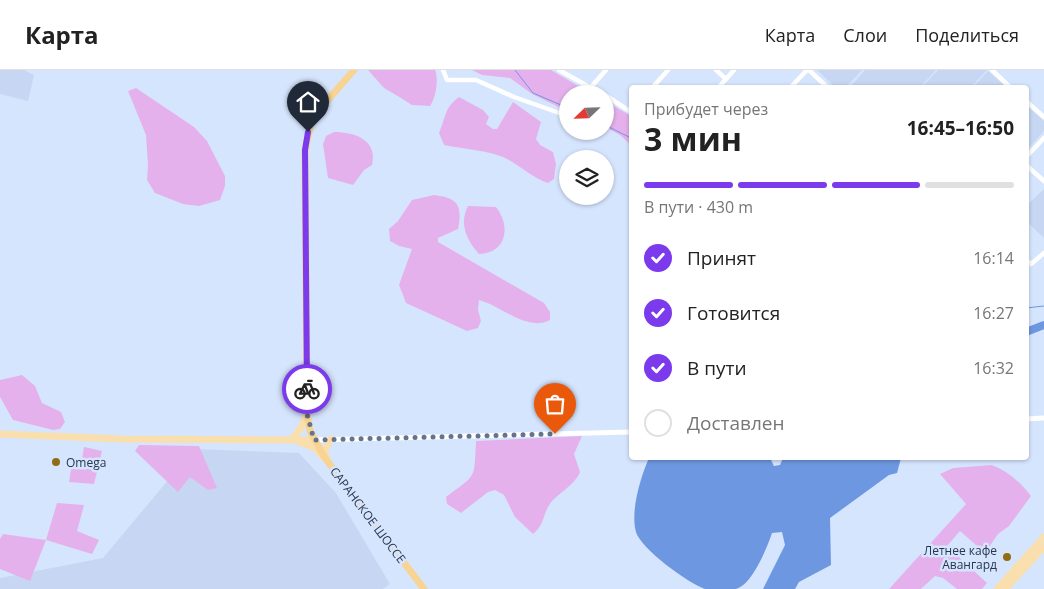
<!DOCTYPE html>
<html lang="ru">
<meta charset="utf-8">
<style>
body{margin:0;font-family:"Open Sans",sans-serif;background:#f6f6f6;color:#222;height:100vh;display:flex;flex-direction:column;font-size:19px;white-space:nowrap}
*{box-sizing:border-box;margin:0}
p{font-size:16px;color:#767676}
.icon{flex:none;width:28px;height:28px;fill:none;stroke:currentColor;stroke-width:2;stroke-linecap:round;stroke-linejoin:round}
.map{position:relative;flex:1;overflow:hidden}
.drawer{position:absolute;left:629px;top:15px;width:400px;height:375px;display:flex;flex-direction:column;background:#fff;border-radius:5px;box-shadow:0 1px 4px #0004}
.drawer>*{flex:none}
.needle{width:32px;rotate:247deg}
.buttons{position:absolute;left:559px;top:15px;display:grid;gap:10px}
.buttons a{display:grid;place-items:center;width:55px;height:55px;border-radius:50%;background:#fff;box-shadow:0 1px 4px #0004;font-size:25px}
.pin{position:absolute;display:grid;place-items:center;width:42px;height:42px;color:#fff;margin:-51px -21px;border-radius:50% 50% 50% 0;rotate:-45deg;box-shadow:0 0 5px #0007}
.pin .icon{rotate:45deg}
.courier{position:absolute;display:grid;place-items:center;width:50px;height:50px;margin:-25px;border:4px solid #7c3aed;border-radius:50%;background:#fff;color:#222;box-shadow:0 1px 6px #0007}
.overview em{font-style:normal;font-weight:700}
.overview div{display:flex;flex-direction:column-reverse}
.overview{display:flex;align-items:center;justify-content:space-between;height:85px;padding:0 15px}
h1{font-size:32px;font-weight:700;line-height:38px}
.bar{display:grid;grid-template-columns:repeat(4,1fr);gap:8px 5px;align-content:center;height:60px;padding:0 15px}
.bar i{height:6px;border-radius:4px;background:#e0e0e0}
.bar .current{background:#7c3aed}
.bar p{grid-column:span 4}
ol{padding:0 15px;list-style:none}
li{display:flex;align-items:center;gap:15px;height:55px}
li p{margin-inline-start:auto}
li .icon{padding:5px;border-radius:50%;background:#7c3aed;color:#fff;stroke-width:4}
li:last-child{color:#767676}
li i{width:28px;height:28px;border:2px solid #e0e0e0;border-radius:50%}
header{display:flex;align-items:center;gap:30px;box-sizing:border-box;height:70px;padding:0 25px;background:#fff;border-bottom:1px solid #e0e0e0}
header strong{font-size:24px}
nav{display:flex;gap:28px;margin-inline-start:auto;font-size:18px}
.map>svg:first-child{display:block}
.built{fill:#c7d7f3}
.green{fill:#e5b1ec}
.water{fill:#6e97e2}
.lines{fill:none;stroke-linecap:round;stroke-linejoin:round}
.stream{stroke:#6e97e2;stroke-width:1}
.river{stroke:#6e97e2;stroke-width:8}
.minor{stroke:#fff;stroke-width:4.5}
.tertiary{stroke:#fff;stroke-width:5}
.primary{stroke:#f9dfae;stroke-width:7}
.trunk{stroke:#f7d493;stroke-width:7}
.done{stroke:#65738c;stroke-width:5;stroke-dasharray:0 9}
.route{stroke:#7c3aed;stroke-width:6}
.poi-dot{fill:#926c14;stroke:#d6e5fe;stroke-width:2}
.labels{text-anchor:middle;dominant-baseline:central;stroke-width:5;stroke-linejoin:round;paint-order:stroke}
.poi-label{font-size:12px;fill:#28354e;stroke:#d6e5fe;text-anchor:start}
.street-label{font-size:12px;fill:#28354e;stroke:#d6e5fe}
</style>
<header>
<strong>Карта</strong>
<nav><a>Карта</a><a>Слои</a><a>Поделиться</a></nav>
</header>
<div class="map">
<svg width="1044" height="519" viewBox="0 0 1044 519">
<rect width="100%" height="100%" fill="#d6e5fe"/>
<g class="built">
<path d="M0,0h24l10,5 -6,26 -28,-7z"/>
<path d="M817,0h45l-16,17 -10,1z"/>
<path d="M865,0h71l-16,17h-70z"/>
<path d="M938,0h49l-16,17h-49z"/>
<path d="M988,1l18,16h-33z"/>
<path d="M1026,35l18,16v10l-18,20z"/>
<path d="M1044,119v49l-18,-17v-15z"/>
<path d="M194,379l105,4 37,40 54,91 -7,5h-383v-11l103,-20z"/>
</g>
<g class="green">
<path d="M368,0h67c4,9 1,28 -5,36l-18,-1 -11,-7 -17,-10z"/>
<path d="M472,0h79l41,24h-24l-1,17 -35,-17 -22,-16 -28,-3z"/>
<path d="M136,18l58,39 13,14 18,35v10l-5,14 -21,6 -16,-2 -28,-11 -8,-13 1,-15 -2,-30 -18,-44z"/>
<path d="M459,27l24,13 6,7 -3,7 7,5h4l16,-27 28,20 -5,17 4,6 13,7 3,12 -2,15 -6,4c-16,-5 -29,-19 -45,-26 -17,-7 -40,-8 -59,-12l-5,-12c7,-16 5,-25 20,-36z"/>
<path d="M605,31l26,15v29l-11,-10 -15,-8z"/>
<path d="M334,62c21,0 44,8 38,33l-8,5 -11,15 -25,-7 -5,-34 3,-8z"/>
<path d="M434,125c23,3 29,9 24,34l-20,9v4l106,61 6,9v8c-24,12 -48,-14 -71,-20l-1,10 3,11 -3,7 -11,3 -61,-28 -7,-18 13,-36 -13,-3 -9,-5 -1,-12 9,-8 14,-21z"/>
<path d="M468,136l28,1c15,19 11,46 -17,47 -13,-14 -20,-31 -11,-48z"/>
<path d="M22,305l13,11 7,17 19,9 4,10 -5,7 -7,1 -40,-10 -13,-23v-17z"/>
<path d="M582,366l-8,18 6,18c-6,15 -24,21 -32,35 -5,10 -5,19 -15,27l-18,-17 -11,-22 -9,-5 -7,2 -27,21 -14,-9 -1,-7c31,-23 28,-17 30,-56z"/>
<path d="M139,375l60,1 18,42 -9,2 -18,-13 -12,15 -43,-41z"/>
<path d="M84,377l18,4 -8,33 -25,-2 3,-19 10,-4z"/>
<path d="M991,395c16,5 30,18 40,31l-22,30 -11,8 -13,19 -25,-22 -13,15 40,37 -5,6h-25l-14,-11 -8,-2 -14,13h-32l77,-85 -26,-30 13,-6z"/>
<path d="M57,433l27,2 -7,26 22,9 -7,14 -46,-14 -16,41 -30,-12v-30l3,-5 43,6z"/>
</g>
<path class="water" d="M649,388h121l4,8 6,-1 3,-7h118l-4,15 -8,2 -59,43 1,47 -32,17 -4,7h-32l22,-44 -3,-13 -10,1c-5,15 -20,52 -36,56 -7,0 -24,0 -31,0 -17,-6 -64,-40 -69,-57 -6,-21 5,-56 13,-74z"/>
<g class="lines">
<g class="stream">
<path d="M515,0l18,23 35,15"/>
<path d="M605,55l26,13"/>
<path d="M1026,238l18,-2"/>
</g>
<path class="river" d="M1026,262l18,-7"/>
<g class="minor">
<path d="M443,0l4,10h29l38,17 54,19"/>
<path d="M559,0l43,24"/>
<path d="M716,0l10,9"/>
<path d="M809,0l19,18"/>
<path d="M992,0l19,18"/>
<path d="M591,17l15,-17"/>
<path d="M652,18l16,-18"/>
<path d="M718,18l16,-18"/>
<path d="M790,18l17,-18"/>
<path d="M605,25l26,17"/>
<path d="M1026,31l18,16"/>
<path d="M1026,87l18,-19"/>
<path d="M1026,95l18,16"/>
<path d="M1026,190l5,4 13,-11"/>
</g>
<g class="tertiary">
<path d="M1026,349l18,-1"/>
<path d="M315,370l316,-8"/>
</g>
<g class="primary">
<path d="M0,364l122,5 193,1"/>
<path d="M291,370l10,-12 6,-14"/>
<path d="M299,372l16,6 8,9"/>
<path d="M327,388l-3,-7 7,-12"/>
<path d="M997,519l47,-52"/>
<path d="M1005,519l39,-42"/>
</g>
<path class="trunk" d="M354,0l-42,48 -7,33 2,263 3,17 15,27 99,131"/>
</g>
<g class="lines">
<path class="done" d="M307,319v25l7,26 241,-6"/>
<path class="route" d="M307,319l-2,-239 3,-18"/>
</g>
<g class="poi-dot">
<circle cx="56" cy="392" r="5"/>
<circle cx="1007" cy="487" r="5"/>
</g>
<g class="labels">
<g class="poi-label">
<text x="66" y="392">Omega</text>
<text x="997" y="480" text-anchor="end">Летнее кафе<tspan x="997" dy="14">Авангард</tspan></text>
</g>
<g class="street-label">
<text transform="translate(368 445) rotate(53)">САРАНСКОЕ ШОССЕ</text>
</g>
</g>
</svg>
<div class="buttons">
<a><svg class="needle" viewBox="-14 -14 28 28"><path d="M0-13l5 13h-10z" fill="#e53935"/><path d="M0 13l5-13h-10z" fill="#767676"/></svg></a>
<a><svg class="icon" aria-label="layers" viewBox="0 0 24 24"><path d="M12 4l9 5-9 5-9-5zM3 14l9 5 9-5"/></svg></a>
</div>
<div class="pin" style="left:555px;top:364px;background:#ea580c"><svg class="icon" aria-label="bag" viewBox="0 0 24 24"><path d="M5 8h14l-1 12H6zM9 8a3 3 0 0 1 6 0"/></svg></div>
<div class="pin" style="left:308px;top:62px;background:#1f2937"><svg class="icon" aria-label="home" viewBox="0 0 24 24"><path d="M3 11l9-7 9 7M6 9v11h12V9"/></svg></div>
<div class="courier" style="left:307px;top:319px"><svg class="icon" aria-label="bike" viewBox="0 0 24 24"><circle cx="6" cy="16" r="4"/><circle cx="18" cy="16" r="4"/><path d="M6 16l4-8h5l3 8M10 8l3 8H6M13 5h3"/></svg></div>
<section class="drawer">
<div class="overview"><div><h1>3 мин</h1><p>Прибудет через</p></div><em>16:45–16:50</em></div>
<div class="bar"><i class="current"></i><i class="current"></i><i class="current"></i><i></i><p>В пути · 430 m</p></div>
<ol>
<li><svg class="icon" aria-label="check" viewBox="0 0 24 24"><path d="M5 12l5 5 9-10"/></svg>Принят<p>16:14</p></li>
<li><svg class="icon" aria-label="check" viewBox="0 0 24 24"><path d="M5 12l5 5 9-10"/></svg>Готовится<p>16:27</p></li>
<li><svg class="icon" aria-label="check" viewBox="0 0 24 24"><path d="M5 12l5 5 9-10"/></svg>В пути<p>16:32</p></li>
<li><i></i>Доставлен</li>
</ol>
</section>
</div>
